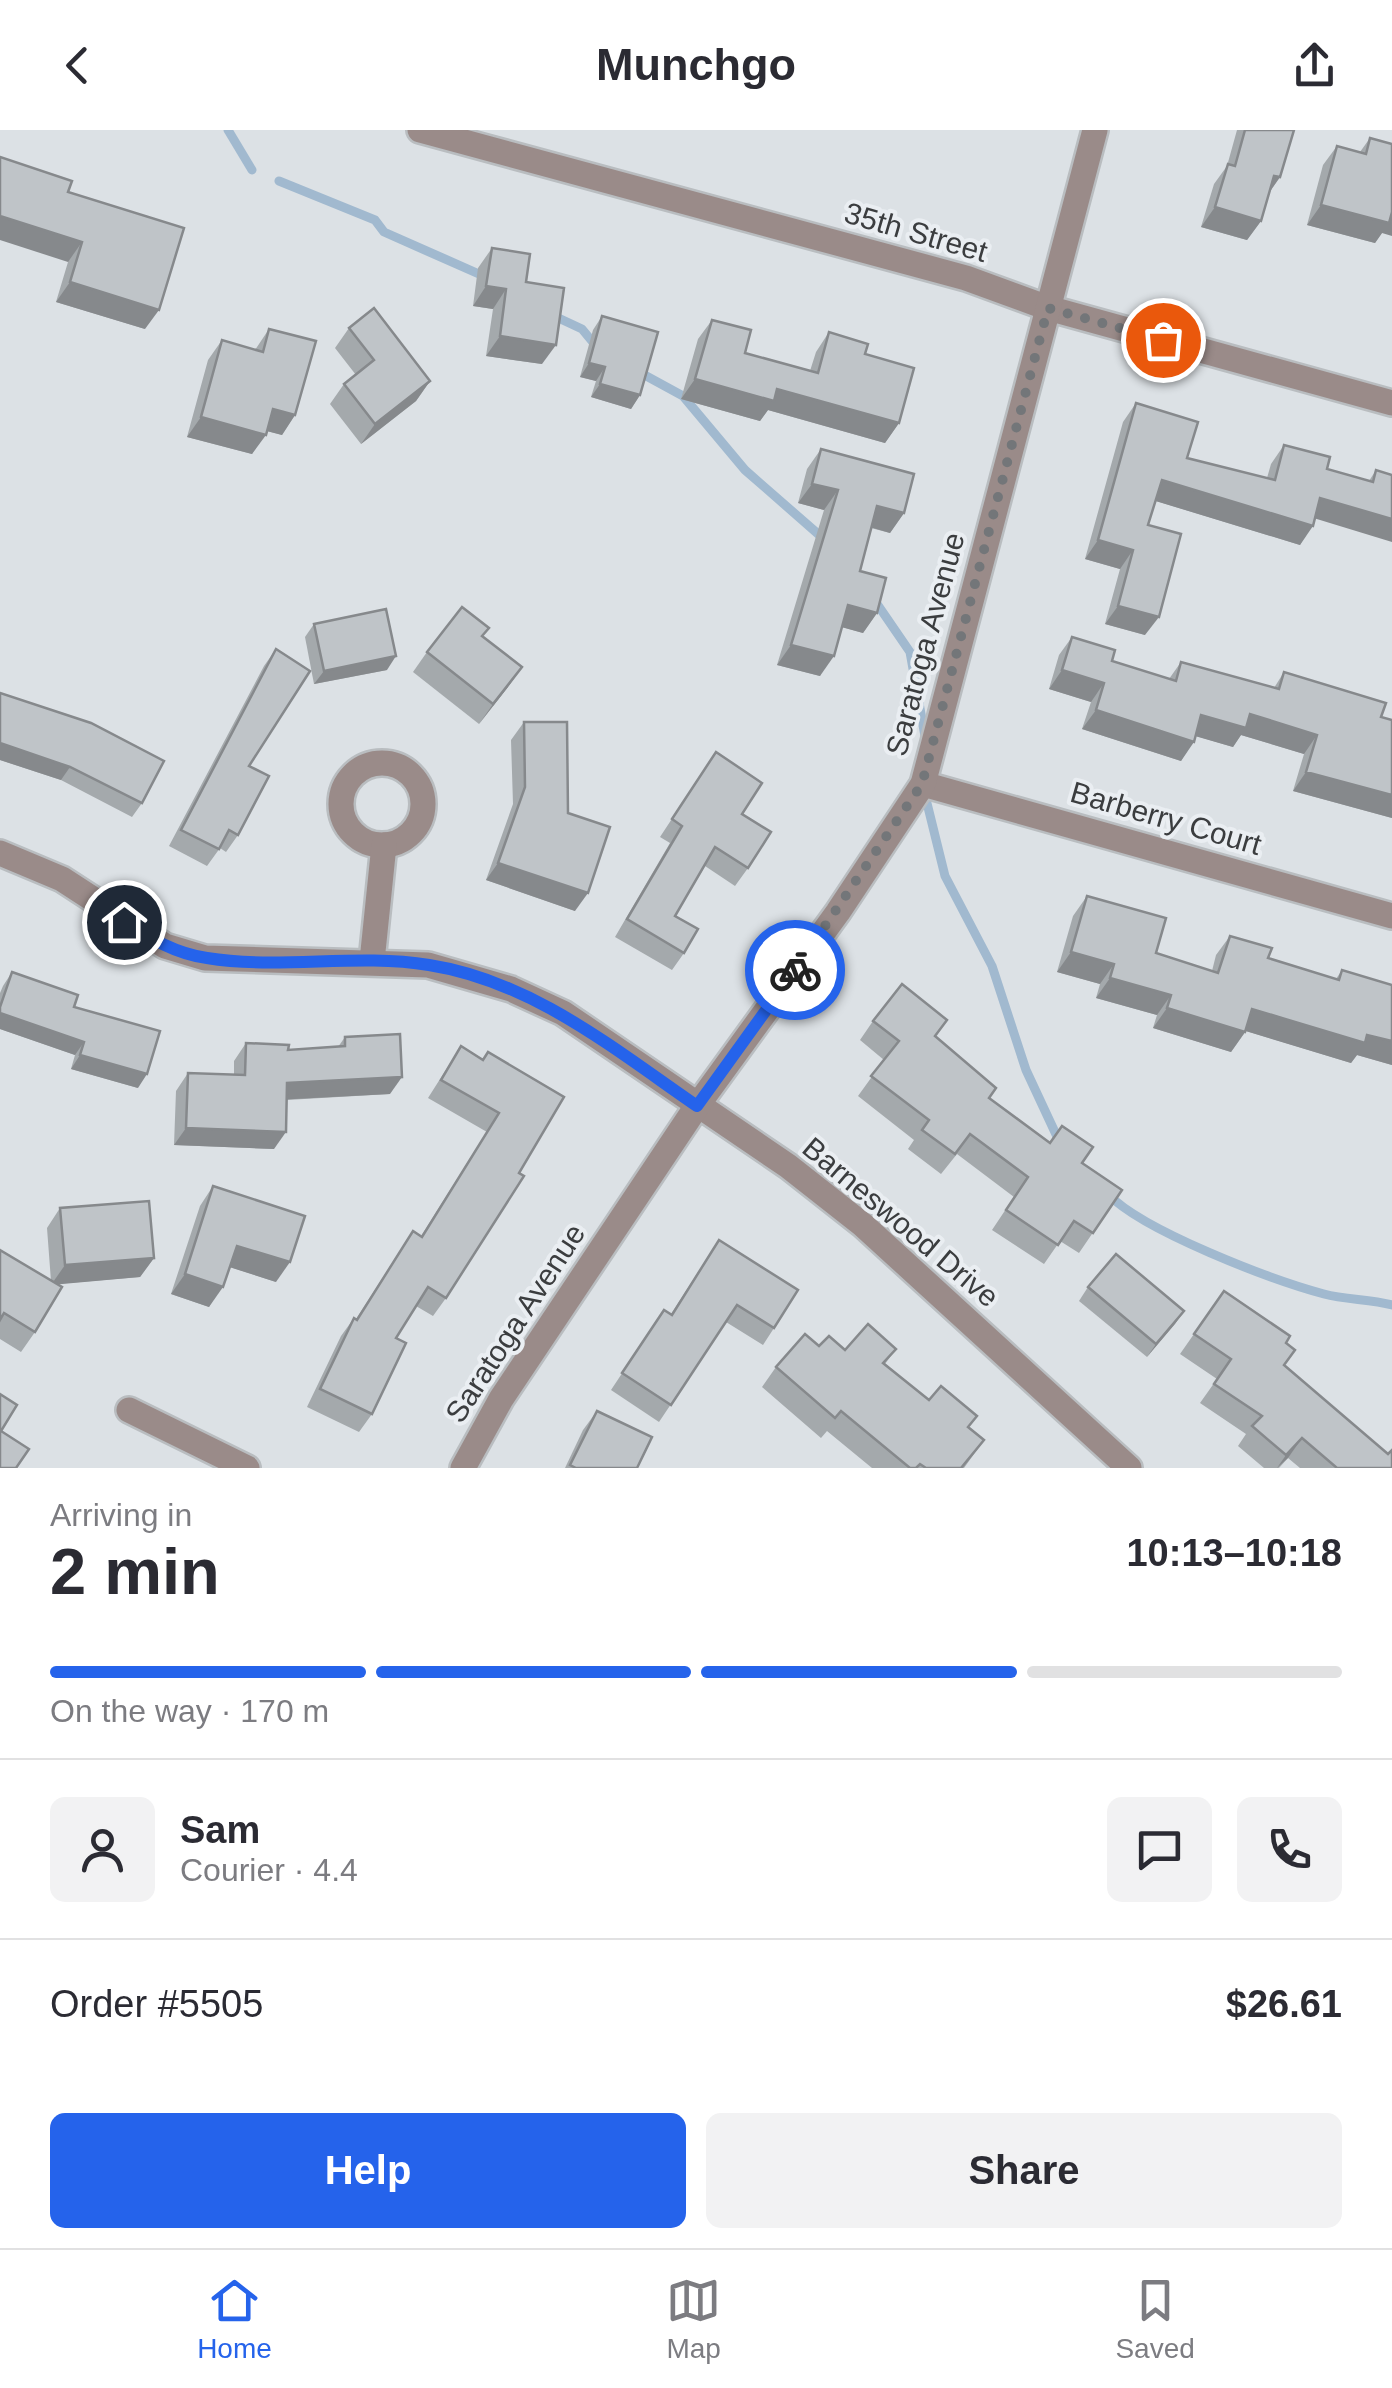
<!DOCTYPE html>
<meta charset="utf-8">
<style>
body{margin:0;font-family:Arial,sans-serif;background:#f2f2f3;color:#2b2b33;height:100vh;display:flex;flex-direction:column;font-size:38px;white-space:nowrap}
*{box-sizing:border-box;margin:0}
p{font-size:32px;color:#7c7c81}
.icon{flex:none;width:55px;height:55px;fill:none;stroke:currentColor;stroke-width:2;stroke-linecap:round;stroke-linejoin:round}
.map{position:relative;height:1338px;overflow:hidden}
.sheet{display:flex;flex-direction:column;background:#fff;flex:1}
.sheet>*{flex:none}
.pin{position:absolute;display:grid;place-items:center;width:85px;height:85px;color:#fff;margin:-42px;border:5px solid #fff;border-radius:50%;box-shadow:0 2px 10px #0007}
.courier{position:absolute;display:grid;place-items:center;width:100px;height:100px;margin:-50px;border:8px solid #2563eb;border-radius:50%;background:#fff;color:#222;box-shadow:0 2px 12px #0007}
.head em{font-style:normal;font-weight:600}
.head div{display:flex;flex-direction:column-reverse}
.head{display:flex;align-items:center;justify-content:space-between;height:170px;padding:0 50px}
h1{font-size:65px;font-weight:600;line-height:75px}
.bar{display:grid;grid-template-columns:repeat(4,1fr);gap:15px 10px;align-content:center;height:120px;padding:0 50px}
.bar i{height:12px;border-radius:8px;background:#e1e1e2}
.bar .on{background:#2563eb}
.bar p{grid-column:span 4}
.line{display:flex;align-items:center;gap:25px;padding:0 50px;border-top:2px solid #e1e1e2}
.line div{flex:1}
.round{display:grid;place-items:center;flex:none;width:105px;height:105px;border-radius:15px;background:#f2f2f3}
.button{display:flex;gap:20px;margin-top:auto;padding:20px 50px}
.button a{flex:1;height:115px;border-radius:15px;background:#2563eb;color:#fff;font-size:40px;font-weight:600;line-height:115px;text-align:center}
.button a+a{background:#f2f2f3;color:#2b2b33}
header{display:flex;justify-content:space-between;align-items:center;height:130px;padding:0 50px;background:#fff;font-size:45px;font-weight:600}
.dock{display:flex;justify-content:space-around;align-items:center;height:140px;border-top:2px solid #e1e1e2;background:#fff;font-size:28px;color:#7c7c81}
.dock a{display:grid;justify-items:center;gap:5px}
.dock .on{color:#2563eb}
.map>svg:first-child{display:block}
.lines{fill:none;stroke-linecap:round;stroke-linejoin:round}
.stream{stroke:#a1b9cf;stroke-width:9}
.minor-casing{stroke:#b9bdc0;stroke-width:30}
.minor{stroke:#9a8b89;stroke-width:25}
.wall{fill:#a4a9ac}
.shaded-wall{fill:#86898c}
.building{fill:#bfc4c8;stroke:#86898c;stroke-width:2.5}
.done{stroke:#737679;stroke-width:10;stroke-dasharray:0 18}
.route{stroke:#2563eb;stroke-width:12}
.labels{text-anchor:middle;dominant-baseline:central;stroke-width:8;stroke-linejoin:round;paint-order:stroke}
.street-label{font-size:30px;fill:#3b3d3f;stroke:#eaeef2}
</style>
<header><svg class="icon" aria-label="back" viewBox="0 0 24 24"><path d="M15 5l-7 7 7 7"/></svg>Munchgo<svg class="icon" aria-label="share" viewBox="0 0 24 24"><path d="M12 15V3M7 8l5-5 5 5M5 13v7h14v-7"/></svg></header>
<div class="map">
<svg width="1392" height="1338" viewBox="0 0 1392 1338">
<rect width="100%" height="100%" fill="#dce1e5"/>
<g class="lines">
<g class="stream">
<path d="M228,0l24,40"/>
<path d="M279,51l96,39 9,12 104,46"/>
<path d="M552,185l30,14 14,17"/>
<path d="M639,242l44,24 62,74 80,70"/>
<path d="M873,468l37,54 16,90"/>
<path d="M924,661l21,85 47,90 34,104 34,73"/>
<path d="M1108,1064c35,37 164,86 216,100 22,6 46,5 68,11"/>
</g>
<g class="minor-casing">
<g id="minor">
<path d="M420,0l546,148 82,30 344,95"/>
<circle cx="382" cy="674" r="41"/>
<path d="M923,654l469,132"/>
<path d="M0,723l62,26 103,67 40,12 223,7 83,24 52,24 225,153 75,59 266,243"/>
<path d="M372,831l12,-116"/>
<path d="M129,1280l118,58"/>
<path d="M463,1338l38,-69 196,-293 141,-194 85,-128 172,-654"/>
</g>
</g>
<use href="#minor" class="minor"/>
</g>
<g class="wall">
<path d="M1237,0h57l-14,47 -11,16 -8,28 -14,19 -46,-13 13,-43 13,-18z"/>
<path d="M1370,8l12,95 -7,10 -68,-18 16,-60 14,-19 23,6z"/>
<path d="M68,62l77,137 -89,-27 12,-40z"/>
<path d="M492,118l34,34 16,82 -56,-8 7,-47 -20,-3 5,-38z"/>
<path d="M602,186l38,79 -9,14 -40,-12 5,-16 -16,-4 13,-47z"/>
<path d="M712,190l33,33 65,18 6,-19 13,-20 36,22 34,69 -14,20 -117,-33 -8,11 -79,-22 17,-60z"/>
<path d="M349,198l81,53 -14,20 -55,43 -31,-40 14,-20 12,-9 -21,-27z"/>
<path d="M269,199l26,86 -13,20 -15,-4 -15,23 -65,-17 21,-77 14,-20 33,10z"/>
<path d="M1136,273l51,55 80,20 4,-14 13,-19 43,24 42,12 7,-11 16,5 -77,44 -15,26 -144,-44 -8,24 -3,110 -40,-11 15,-55 -35,-10 38,-137z"/>
<path d="M821,319l83,64 -14,20 -19,-5 -11,43 17,42 -14,20 -21,-6 -22,49 -43,-11 47,-155 -26,-7 9,-34z"/>
<path d="M314,494l73,46 -73,14 -9,-47z"/>
<path d="M483,506l25,51 -29,37 -66,-52 14,-20z"/>
<path d="M1072,507l40,24 57,18 12,-17 93,26 10,-16 97,45 11,3v98l-99,-27 11,-37 -63,-19 -8,12 -37,-11 -15,25 -99,-32 9,-27 -42,-13 10,-34z"/>
<path d="M276,519l-27,117 -11,69 -12,17 -6,-4 -13,18 -38,-20 95,-180z"/>
<path d="M0,563l142,110 -10,14 -71,-37 -61,-20z"/>
<path d="M524,592l44,91 7,98 -89,-31 27,-76 -2,-64z"/>
<path d="M704,640l38,44 6,54 -13,18 -30,-20 -30,50 9,37 -12,17 -57,-33 55,-94 -10,-6z"/>
<path d="M1087,766l69,57 56,18 4,-16 14,-19 38,22 68,21 6,-9 50,15v80l-35,-10 -6,8 -105,-32 -15,21 -78,-24 4,-13 -61,-17 4,-14 -43,-12 16,-56z"/>
<path d="M12,842l126,116 -67,-19 4,-14 -75,-26v-36l3,-7z"/>
<path d="M947,890l-11,16 53,62 61,45 72,47 -43,63 -19,-12 -16,23 -52,-34 22,-33 -57,-43 -16,20 -33,-25 6,-9 -56,-44 26,-36 -24,-20 13,-19z"/>
<path d="M345,907l45,57 -103,6 -13,49 -100,-4 2,-54 12,-18 46,2v-14l12,-18 42,7 50,-3z"/>
<path d="M461,916l22,13 81,38 -118,201 -13,18 -17,-10 -20,32 -24,76 -13,18 -52,-25 34,-71 13,-18 2,1 57,-88 8,5 66,-104 -59,-34z"/>
<path d="M213,1056l63,96 -46,-15 -21,40 -38,-13 29,-88z"/>
<path d="M60,1078l94,50 -14,19 -84,7 -21,48 -14,20 -21,-13v-89l51,31 -4,-53z"/>
<path d="M719,1110l55,88 -11,17 -37,-23 -67,100 -48,-32 53,-80 7,4z"/>
<path d="M1088,1157l96,24 -37,46 -68,-56z"/>
<path d="M1224,1161l62,52 -2,22 108,103h-92l-12,-10 -9,10h-15l-26,-22 8,-12 -46,-31 17,-24 -37,-25z"/>
<path d="M819,1216l26,4 51,-1 -11,15 44,36 40,27 15,13 -20,28h-92l-45,-37 -6,7 -59,-51 14,-20z"/>
<path d="M597,1281l40,57h-72l18,-38z"/>
</g>
<g class="shaded-wall">
<path d="M1274,46l6,1 -14,20z"/>
<path d="M1321,75l71,7v24l-10,-3 -7,10 -68,-18z"/>
<path d="M1215,77l46,14 -14,19 -46,-13z"/>
<path d="M0,86l82,26 -14,20 -68,-22z"/>
<path d="M70,152l89,28 -14,19 -89,-27z"/>
<path d="M486,156l20,3 -13,20 -20,-3z"/>
<path d="M500,206l56,9 -14,19 -56,-8z"/>
<path d="M589,233l16,4 -9,14 -16,-4z"/>
<path d="M695,249l82,10 122,34 -14,20 -117,-33 -8,11 -79,-22z"/>
<path d="M430,251l-14,20 -55,43 14,-20z"/>
<path d="M600,254l40,11 -9,14 -40,-12z"/>
<path d="M273,279l22,6 -13,20 -23,-6z"/>
<path d="M201,287l65,18 -14,19 -65,-17z"/>
<path d="M1162,350l151,46 -13,19 -151,-46z"/>
<path d="M812,354l26,6 -14,20 -26,-7z"/>
<path d="M1320,368l72,21v23l-85,-26z"/>
<path d="M877,376l27,7 -14,20 -27,-8z"/>
<path d="M1098,410l35,10 -13,19 -35,-10z"/>
<path d="M848,475l29,8 -14,20 -29,-8z"/>
<path d="M1118,476l41,11 -14,18 -40,-11z"/>
<path d="M791,515l43,11 -14,20 -43,-11z"/>
<path d="M396,526l-9,14 -73,14 10,-13z"/>
<path d="M522,537l-14,20 -29,37 14,-20z"/>
<path d="M1062,540l42,13 -13,19 -42,-13z"/>
<path d="M1096,580l98,32 -13,19 -99,-32z"/>
<path d="M1250,584l67,21 -13,19 -63,-19 -8,12 -45,-13 13,-19z"/>
<path d="M0,613l70,24 -9,13 -61,-20z"/>
<path d="M1306,642l86,23v23l-99,-27z"/>
<path d="M498,733l90,30 -13,18 -89,-31z"/>
<path d="M1071,822l43,12 -14,20 -43,-12z"/>
<path d="M1110,848l61,17 -14,20 -61,-17z"/>
<path d="M1167,878l78,24 -14,20 -78,-24z"/>
<path d="M1252,879l140,32v24l-35,-10 -6,8 -112,-34z"/>
<path d="M0,883l84,29 -9,13 -75,-26z"/>
<path d="M80,925l67,19 -9,14 -67,-19z"/>
<path d="M402,947l-12,17 -115,6 12,-17z"/>
<path d="M186,998l100,4 -12,17 -100,-4z"/>
<path d="M237,1116l53,16 -14,20 -53,-17z"/>
<path d="M154,1128l-14,19 -89,8 14,-20z"/>
<path d="M185,1144l38,13 -14,20 -38,-13z"/>
<path d="M1184,1181l-9,13 -28,33 9,-13z"/>
<path d="M1302,1308l-14,20 -11,10 9,-13z"/>
</g>
<g class="building">
<path d="M1245,0h49l-14,47 -6,-1 -13,45 -46,-14 13,-43 7,2z"/>
<path d="M1370,8l22,6v68l-3,11 -68,-18 16,-59 29,8z"/>
<path d="M0,27l72,24 -4,11 116,36 -25,82 -89,-28 12,-40 -82,-26z"/>
<path d="M492,118l38,6 -4,28 38,6 -8,57 -56,-9 6,-47 -20,-3z"/>
<path d="M374,178l56,73 -55,43 -31,-40 30,-24 -25,-32z"/>
<path d="M602,186l56,16 -18,63 -40,-11 5,-17 -16,-4z"/>
<path d="M712,190l39,10 -6,23 73,20 11,-41 39,12 -3,10 49,14 -15,55 -122,-34 -3,12 -79,-22z"/>
<path d="M269,199l47,12 -21,74 -22,-6 -7,26 -65,-18 21,-77 41,12z"/>
<path d="M1136,273l62,19 -11,36 88,22 9,-35 46,12 -3,12 46,13 3,-12 16,5v44l-72,-21 -7,28 -151,-46 -14,45 33,9 -22,83 -41,-11 15,-56 -35,-10z"/>
<path d="M821,319l93,25 -10,39 -27,-7 -17,65 26,7 -9,35 -29,-8 -14,51 -43,-11 47,-155 -26,-6z"/>
<path d="M462,477l27,21 -7,8 40,31 -29,37 -66,-52z"/>
<path d="M386,479l10,47 -72,15 -10,-47z"/>
<path d="M1072,507l43,13 -3,11 64,20 5,-19 98,27 5,-17 102,31 -5,14 11,3v75l-86,-23 11,-37 -67,-21 -4,14 -45,-13 -7,27 -98,-32 8,-27 -42,-13z"/>
<path d="M276,519l34,22 -61,95 20,10 -31,59 -9,-5 -10,19 -38,-19z"/>
<path d="M0,563l91,30 73,38 -22,42 -72,-36 -70,-24z"/>
<path d="M524,592h43l1,91 42,14 -22,66 -90,-30 27,-76z"/>
<path d="M716,622l46,31 -20,31 29,18 -23,36 -33,-21 -40,69 23,13 -14,24 -57,-34 55,-93 -10,-7z"/>
<path d="M1087,766l79,22 -10,35 62,20 12,-37 42,12 -4,10 71,22 3,-10 50,15v56l-25,-6 -2,8 -113,-34 -7,23 -78,-24 4,-13 -61,-17 4,-14 -43,-12z"/>
<path d="M12,842l66,23 -4,12 86,24 -13,43 -67,-19 4,-13 -84,-29v-6z"/>
<path d="M902,854l45,36 -12,16 61,52 -7,10 61,45 12,-17 31,21 -11,16 40,27 -29,43 -19,-12 -16,24 -52,-35 22,-33 -58,-43 -15,20 -33,-24 7,-10 -58,-44 28,-35 -26,-20z"/>
<path d="M400,904l2,43 -115,6 -1,49 -100,-4 2,-55 57,2 1,-32 43,2 -1,5 57,-4v-9z"/>
<path d="M461,916l22,14 5,-8 76,45 -45,76 5,3 -78,122 -18,-11 -32,51 10,5 -34,71 -52,-25 34,-71 3,2 56,-89 9,6 77,-124 -58,-33z"/>
<path d="M213,1056l92,30 -15,46 -53,-16 -14,41 -38,-13z"/>
<path d="M149,1071l5,57 -89,7 -5,-57z"/>
<path d="M719,1110l79,50 -24,38 -37,-23 -66,100 -49,-32 42,-63 8,5z"/>
<path d="M0,1120l62,37 -27,45 -31,-19 -4,7z"/>
<path d="M1116,1124l68,57 -28,33 -68,-57z"/>
<path d="M1224,1161l66,45 -4,7 9,7 -11,15 104,89 4,-4v18h-55l-35,-30 -16,17 -34,-29 10,-10 -48,-32 17,-25 -37,-25z"/>
<path d="M868,1194l28,25 -13,14 46,37 12,-14 36,30 -9,11 16,13 -23,28h-35l-6,-4 -4,4h-6l-69,-57 -6,7 -59,-51 29,-33 14,12 10,-10 16,14z"/>
<path d="M0,1264l17,11 -16,26 28,18 -13,19h-16z"/>
<path d="M597,1281l55,26 -15,31h-61l-6,-3z"/>
</g>
<g class="lines">
<path class="done" d="M795,840l127,-186 126,-476 115,32"/>
<path class="route" d="M124,792c26,16 52,32 83,36 73,12 149,-5 222,7 103,16 185,84 268,141l98,-136"/>
</g>
<g class="labels">
<g class="street-label">
<text transform="translate(916 102) rotate(16)">35th Street</text>
<text transform="translate(925 514) rotate(-75)">Saratoga Avenue</text>
<text transform="translate(1166 688) rotate(16)">Barberry Court</text>
<text transform="translate(901 1092) rotate(40)">Barneswood Drive</text>
<text transform="translate(515 1193) rotate(-57)">Saratoga Avenue</text>
</g>
</g>
</svg>
<div class="pin" style="left:1163px;top:210px;background:#ea580c"><svg class="icon" aria-label="bag" viewBox="0 0 24 24"><path d="M5 8h14l-1 12H6zM9 8a3 3 0 0 1 6 0"/></svg></div>
<div class="pin" style="left:124px;top:792px;background:#1f2937"><svg class="icon" aria-label="home" viewBox="0 0 24 24"><path d="M3 11l9-7 9 7M6 9v11h12V9"/></svg></div>
<div class="courier" style="left:795px;top:840px"><svg class="icon" aria-label="bike" viewBox="0 0 24 24"><circle cx="6" cy="16" r="4"/><circle cx="18" cy="16" r="4"/><path d="M6 16l4-8h5l3 8M10 8l3 8H6M13 5h3"/></svg></div>
</div>
<section class="sheet">
<div class="head"><div><h1>2 min</h1><p>Arriving in</p></div><em>10:13–10:18</em></div>
<div class="bar"><i class="on"></i><i class="on"></i><i class="on"></i><i></i><p>On the way · 170 m</p></div>
<div class="line" style="height:180px"><a class="round"><svg class="icon" aria-label="person" viewBox="0 0 24 24"><circle cx="12" cy="8" r="4"/><path d="M4 21q1-7 8-7t8 7"/></svg></a><div><b>Sam</b><p>Courier · 4.4</p></div><a class="round"><svg class="icon" aria-label="chat" viewBox="0 0 24 24"><path d="M4 5h16v11H9l-5 4z"/></svg></a><a class="round"><svg class="icon" aria-label="phone" viewBox="0 0 24 24"><path d="M5 4h4l2 5-3 2q2 4 5 5l2-3 5 2v4C11 20 4 13 5 4z"/></svg></a></div>
<div class="line" style="height:130px"><div>Order #5505</div><b>$26.61</b></div>
<div class="button"><a>Help</a><a>Share</a></div>
</section>
<nav class="dock">
<a class="on"><svg class="icon" aria-label="home" viewBox="0 0 24 24"><path d="M3 11l9-7 9 7M6 9v11h12V9"/></svg>Home</a>
<a><svg class="icon" aria-label="map" viewBox="0 0 24 24"><path d="M3 6l6-2 6 2 6-2v14l-6 2-6-2-6 2zM9 4v14M15 6v14"/></svg>Map</a>
<a><svg class="icon" aria-label="saved" viewBox="0 0 24 24"><path d="M7 4h10v16l-5-4-5 4z"/></svg>Saved</a>
</nav>
